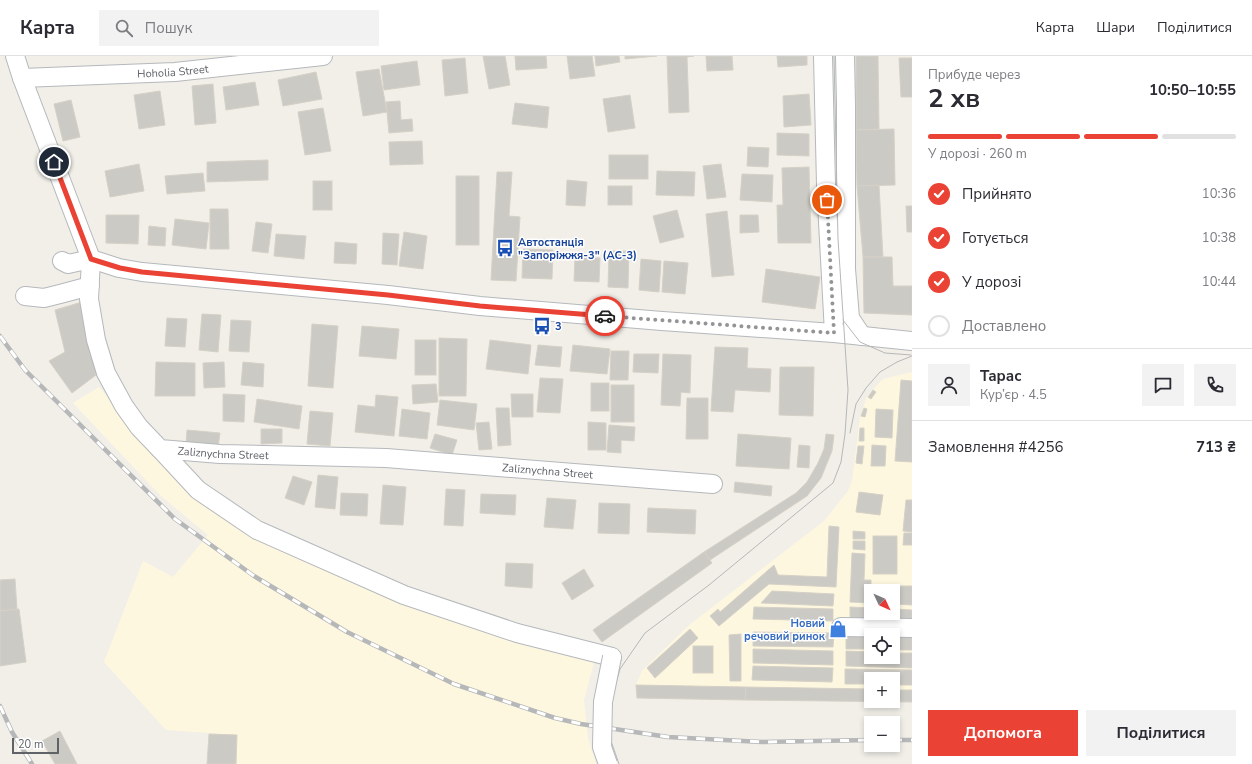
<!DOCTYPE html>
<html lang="uk">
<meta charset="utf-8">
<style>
body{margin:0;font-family:"Nunito Sans",sans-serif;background:#f2f2f3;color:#2b2b33;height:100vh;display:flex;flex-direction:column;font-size:15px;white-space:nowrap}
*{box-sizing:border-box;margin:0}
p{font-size:13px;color:#7c7c81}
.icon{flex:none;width:22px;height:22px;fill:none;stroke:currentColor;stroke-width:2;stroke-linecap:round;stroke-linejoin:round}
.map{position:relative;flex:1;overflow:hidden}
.side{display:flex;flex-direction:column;background:#fff;width:340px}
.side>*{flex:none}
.needle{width:26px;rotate:134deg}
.controls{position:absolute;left:864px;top:528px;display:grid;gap:8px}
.controls a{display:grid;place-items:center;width:36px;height:36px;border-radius:0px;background:#fff;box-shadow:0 2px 6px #0003;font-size:20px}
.scale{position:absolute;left:12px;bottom:10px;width:47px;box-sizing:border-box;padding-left:4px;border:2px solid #5f6368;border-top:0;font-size:11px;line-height:14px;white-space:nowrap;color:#5f6368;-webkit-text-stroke:3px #fff;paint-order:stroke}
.pin{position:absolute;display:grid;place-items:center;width:34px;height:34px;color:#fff;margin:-17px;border:2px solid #fff;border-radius:50%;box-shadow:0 1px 4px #0007}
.courier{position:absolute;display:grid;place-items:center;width:40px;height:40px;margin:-20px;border:3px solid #ea4335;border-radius:50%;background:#fff;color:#222;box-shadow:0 1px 5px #0007}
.headline em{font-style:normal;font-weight:700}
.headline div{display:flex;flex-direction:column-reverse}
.headline{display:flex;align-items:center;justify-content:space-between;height:68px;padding:0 16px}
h1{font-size:26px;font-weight:700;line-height:30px}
.bar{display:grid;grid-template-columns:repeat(4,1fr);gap:6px 4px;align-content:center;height:48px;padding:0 16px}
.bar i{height:5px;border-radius:3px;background:#e1e1e2}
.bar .selected{background:#ea4335}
.bar p{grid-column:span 4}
.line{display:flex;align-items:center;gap:10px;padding:0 16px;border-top:1px solid #e1e1e2}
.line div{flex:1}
.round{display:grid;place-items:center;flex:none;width:42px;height:42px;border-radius:0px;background:#f2f2f3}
ol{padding:0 16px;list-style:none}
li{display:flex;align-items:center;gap:12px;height:44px}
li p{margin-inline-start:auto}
li .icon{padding:4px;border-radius:50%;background:#ea4335;color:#fff;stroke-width:4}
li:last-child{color:#7c7c81}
li i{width:22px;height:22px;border:2px solid #e1e1e2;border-radius:50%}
.cta{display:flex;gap:8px;margin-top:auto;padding:8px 16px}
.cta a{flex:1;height:46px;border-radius:0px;background:#ea4335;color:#fff;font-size:16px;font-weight:700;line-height:46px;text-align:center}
.cta a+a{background:#f2f2f3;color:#2b2b33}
header{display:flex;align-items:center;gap:24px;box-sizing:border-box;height:56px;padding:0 20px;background:#fff;border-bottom:1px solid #e1e1e2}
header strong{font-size:19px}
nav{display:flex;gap:22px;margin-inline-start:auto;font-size:14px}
.search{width:280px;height:36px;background:#f2f2f3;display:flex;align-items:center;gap:10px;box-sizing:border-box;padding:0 14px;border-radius:0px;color:#7c7c81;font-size:15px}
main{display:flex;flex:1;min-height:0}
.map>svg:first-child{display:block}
.commercial{fill:#fef7e0;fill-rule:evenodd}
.building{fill:#cccac5;stroke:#d6d1c6}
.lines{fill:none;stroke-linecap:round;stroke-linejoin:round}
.minor-casing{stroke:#b5b8bc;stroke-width:20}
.minor{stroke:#fff;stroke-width:18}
.tram{stroke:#b6b7b8;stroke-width:1}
.rail-casing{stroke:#b6b7b8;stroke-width:4.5}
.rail{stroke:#fff;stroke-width:3;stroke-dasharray:9;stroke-linecap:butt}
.minor-bridge-casing{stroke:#b5b8bc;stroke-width:20;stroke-linecap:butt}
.minor-bridge{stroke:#fff;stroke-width:18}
.done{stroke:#929495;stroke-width:4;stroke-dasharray:0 7.2}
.route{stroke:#ea4335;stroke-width:5}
.labels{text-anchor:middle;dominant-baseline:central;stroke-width:3;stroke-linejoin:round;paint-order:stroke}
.street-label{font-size:11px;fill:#5f6368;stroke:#fff}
.transit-label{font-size:11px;font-weight:bold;fill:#164399;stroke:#fff;text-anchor:start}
.shop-label{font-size:11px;font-weight:bold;fill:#366cbe;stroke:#fff;text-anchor:end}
</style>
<header>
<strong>Карта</strong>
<div class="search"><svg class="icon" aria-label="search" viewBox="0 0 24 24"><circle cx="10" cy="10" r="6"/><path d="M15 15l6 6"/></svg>Пошук</div>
<nav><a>Карта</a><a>Шари</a><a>Поділитися</a></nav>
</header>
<main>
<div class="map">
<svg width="912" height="708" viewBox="0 0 912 708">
<rect width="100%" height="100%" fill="#f1efe8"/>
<g class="commercial">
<path d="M912,316v330l-275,-4 -1,-13 6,-14 46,-45 136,-105 24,-30 4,-10 8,-63 7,-22 16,-17zM871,535h22v22h-22zM871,579h22v22h-22zM871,623h22v22h-22z"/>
<path d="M99,331l57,70 72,44 159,93 208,65 -11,41 4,38 8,26h-361l1,-29 -70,-5 -62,-68 39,-101 30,16 35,-42 -47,-39 -88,-93z"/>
</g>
<g class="building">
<path d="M483,0h22l5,29 -21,4z"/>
<path d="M515,0h31l1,12 -31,2z"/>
<path d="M567,0h25l3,20 -25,3z"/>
<path d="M595,0h24l1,6 -24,4z"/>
<path d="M625,0h32l-32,3z"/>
<path d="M667,0h27l-7,1 2,55 -20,1z"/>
<path d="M706,0h26l1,14 -26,1z"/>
<path d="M777,0h30v9l-29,2z"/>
<path d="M856,0h22l1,73 -23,1z"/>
<path d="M465,2l3,35 -23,3 -3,-36z"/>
<path d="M899,2h13v39h-11z"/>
<path d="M417,5l3,24 -36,5 -3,-24z"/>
<path d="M379,13l8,43 -24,4 -7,-44z"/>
<path d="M316,16l6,27 -39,7 -5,-26z"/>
<path d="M255,26l4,23 -33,5 -3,-23z"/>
<path d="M213,28l3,39 -21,2 -3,-39z"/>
<path d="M160,35l5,34 -26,4 -5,-34z"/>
<path d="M809,38l2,31 -27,2 -1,-31z"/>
<path d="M630,39l5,33 -27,4 -5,-33z"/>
<path d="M71,44l9,37 -17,4 -9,-37z"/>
<path d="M400,45l1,19 11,-1 1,12 -24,2 -3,-31z"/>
<path d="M515,47l34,4 -2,21 -35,-4z"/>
<path d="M323,52l8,43 -26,4 -7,-43z"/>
<path d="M894,73l1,56 -38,1 -1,-56z"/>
<path d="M777,77l32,1v22l-32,-1z"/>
<path d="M422,85l1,23 -33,1 -1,-23z"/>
<path d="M748,91l21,1 -1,19 -21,-1z"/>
<rect x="609" y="99" width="39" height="24"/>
<path d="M268,104v20l-61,2v-20z"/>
<path d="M139,108l5,27 -34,6 -5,-26z"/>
<path d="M721,108l5,33 -19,2 -4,-33z"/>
<path d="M809,111l2,76h-33l-1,-38h6l-1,-37z"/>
<path d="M657,115l38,1 -1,24 -38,-1z"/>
<path d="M497,116h15l-3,44 11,1 -4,64 -25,-1z"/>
<path d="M203,117l2,18 -38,3 -2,-18z"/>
<path d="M742,118l31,1 -1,27 -32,-2z"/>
<rect x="456" y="120" width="23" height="69"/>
<path d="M567,124l20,2 -2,24 -19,-1z"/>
<rect x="313" y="125" width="19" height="29"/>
<path d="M879,129l4,72h-20l-6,-71z"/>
<rect x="608" y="130" width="24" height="19"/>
<path d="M906,150h6v26h-5z"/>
<path d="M210,153h18l1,40h-19z"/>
<path d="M677,154l7,27 -24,6 -7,-27z"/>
<path d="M727,155l7,64 -22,2 -6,-63z"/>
<path d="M106,159h33l-1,29 -32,-1z"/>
<path d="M740,159h18l1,17 -19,1z"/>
<path d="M175,163l34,4 -3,26 -34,-4z"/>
<path d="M256,166l16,2 -4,29 -16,-2z"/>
<path d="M149,170l17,2 -1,18 -17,-1z"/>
<path d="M404,176l23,4 -4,33 -24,-3z"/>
<path d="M383,177l16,1 -2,31 -15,-1z"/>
<path d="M276,178l30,2 -2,23 -30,-3z"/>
<path d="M335,186l22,2 -1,20 -22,-1z"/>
<path d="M523,193l30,1 -1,29 -30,-1z"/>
<path d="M609,195h20l-1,37 -20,-1z"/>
<path d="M575,201l25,1 -1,24 -25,-1z"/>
<path d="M863,201h29l1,29h19v29l-48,-2z"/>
<path d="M641,203l20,2 -2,31 -20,-2z"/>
<path d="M664,205l24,2 -3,31 -23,-2z"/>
<path d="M766,213l54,8 -5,32 -53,-7z"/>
<path d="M82,246l14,73 -24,18 -23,-32 16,-9 -10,-42z"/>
<path d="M202,258l19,1 -3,37 -19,-2z"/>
<path d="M167,262l20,1 -2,28 -20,-1z"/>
<path d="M231,264l20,1 -2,31 -20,-1z"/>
<path d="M312,268l26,2 -5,62 -25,-2z"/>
<path d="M362,270l37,3 -3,30 -37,-3z"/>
<path d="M439,282l28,1 -1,57h-27z"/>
<rect x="415" y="284" width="21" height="35"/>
<path d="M490,284l41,5 -3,29 -42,-5z"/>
<path d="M538,289l24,2 -2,20 -25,-2z"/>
<path d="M573,289l37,4 -3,25 -37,-3z"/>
<path d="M715,291l33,1 -1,20 24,1 -1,23 -35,-2 -2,22 -22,-1z"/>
<path d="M611,295h18l-1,29h-18z"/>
<path d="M634,298h25l-1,19 -25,-1z"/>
<path d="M663,298l28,1 -1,38 -9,-1 -1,14 -19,-1z"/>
<path d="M156,306l39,1v33h-40z"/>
<path d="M224,306l1,25 -21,1 -1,-25z"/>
<path d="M243,306l21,2 -1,23 -22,-2z"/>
<path d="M780,311h34l-1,49 -34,-1z"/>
<path d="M540,322l23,1 -3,34 -23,-1z"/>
<path d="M901,324l11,1v81l-17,-1z"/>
<rect x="591" y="327" width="18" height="28"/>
<path d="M436,328l2,18 -25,2 -1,-19z"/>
<rect x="611" y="329" width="23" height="37"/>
<path d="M873,334l3,2 -5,7 -3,-2z"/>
<path d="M223,338l22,1 -1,27 -21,-1z"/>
<path d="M511,338h22v23h-21z"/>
<path d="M376,339l22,2 -4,39 -39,-4 3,-27 17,2z"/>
<path d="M687,342h21v41h-22z"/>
<path d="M257,343l45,7 -3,23 -45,-7z"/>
<path d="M440,344l37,4 -3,26 -37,-5z"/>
<path d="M496,352h13l2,37 -13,1z"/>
<path d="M864,352l3,1 -2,8 -4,-1z"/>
<path d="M402,353l28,4 -3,26 -28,-3z"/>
<path d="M876,353l17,1 -1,28 -17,-1z"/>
<path d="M310,355l23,2 -3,33 -23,-2z"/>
<path d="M489,366l3,27 -13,1 -3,-27z"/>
<path d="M588,366l18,1v27h-18z"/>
<path d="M609,369l26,2 -1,14 -13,-1v13l-14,-1z"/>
<path d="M860,372h4v13h-5z"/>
<path d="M261,373h21v14l-21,1z"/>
<path d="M187,374l33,3 -2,14 -32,-3z"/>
<path d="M435,378l22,6 -5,15 -22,-7z"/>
<path d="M738,378l53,4 -2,31 -53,-3z"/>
<path d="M826,378l8,1 -2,16 -11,27 -14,18 -97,64 -6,-8 92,-59 11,-11 11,-19 6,-14z"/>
<path d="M799,389l11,1 -1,22 -12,-1z"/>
<path d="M872,389l14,1 -1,20h-14z"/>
<path d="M858,390h6l-2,18 -6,-1z"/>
<path d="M318,419l20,2 -3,32 -20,-2z"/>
<path d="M293,420l19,6 -8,23 -19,-7z"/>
<path d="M735,426l37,4 -1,10 -37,-4z"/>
<path d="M383,429l23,2 -3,38 -23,-1z"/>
<path d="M446,433l19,1 -2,36 -19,-1z"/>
<path d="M859,436l24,3 -3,20 -24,-3z"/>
<path d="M341,437l27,1 -1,22 -27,-1z"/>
<path d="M481,438l35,1 -1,20 -35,-2z"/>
<path d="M547,442l29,2 -3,29 -29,-2z"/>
<path d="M906,444h6v32l-9,-1z"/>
<path d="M599,447l31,1 -1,30 -31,-1z"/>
<path d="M648,452l48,2 -1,24 -48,-2z"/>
<path d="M829,470l10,1 -3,60 -67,-3 -50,42 -9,-10 8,-7 2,3 54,-47 4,10 49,2z"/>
<path d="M853,475l12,1v7h-12z"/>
<path d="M904,477h8v12h-9z"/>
<rect x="873" y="480" width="24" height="38"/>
<path d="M853,485h12v9l-12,-1z"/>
<path d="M704,496l8,11 -110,79 -9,-12z"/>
<path d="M852,497l13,1 -1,26h7v23l-21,-1z"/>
<path d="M506,507l27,1 -1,24 -27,-2z"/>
<path d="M584,513l10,17 -22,14 -10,-17z"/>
<path d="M15,523l2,31 -17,1v-31z"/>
<path d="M894,530h18v19l-19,-1z"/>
<path d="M772,535l62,3 -1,12 -72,-3z"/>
<path d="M754,551l79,2v12l-80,-2z"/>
<path d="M850,551l21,1v5h22v-4l19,1v11l-62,-3z"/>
<path d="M19,553l7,53 -26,4v-55z"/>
<path d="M690,573l8,9 -43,40 -8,-10z"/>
<path d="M753,576l81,1 -1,14 -80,-1z"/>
<path d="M846,577l66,2v15h-19v-15h-22v14h-25z"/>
<path d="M741,578v47h-11l-1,-46z"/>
<rect x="693" y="590" width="20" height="27"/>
<path d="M753,593l80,2v14l-80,-2z"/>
<path d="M846,595l25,1v5h22v-4h19v15l-66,-2z"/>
<path d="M753,610l80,2 -1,14 -80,-2z"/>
<path d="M845,613l67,1v15h-19v-6h-22v5h-26z"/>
<path d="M636,629l110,2 -1,13 -108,-2z"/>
<path d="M746,631l125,2v12h22v-11h19v12l-167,-2z"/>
<path d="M60,675l17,33h-22l-13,-23z"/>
<path d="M209,678l28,1 -1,29h-29z"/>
</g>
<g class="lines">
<g class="minor-casing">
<g id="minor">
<path id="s1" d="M15,0l7,22 69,181 -2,40 7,41 10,33 18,33 15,21 21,22 60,5 166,4 327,26"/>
<path d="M823,0l3,129 8,148"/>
<path d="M845,0l1,48v165l4,49 12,18"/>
<path id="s2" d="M22,22l153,-6 148,-16"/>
<path d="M62,205l6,3 23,-5 28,9 23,4 246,23 92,11 182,15 172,12 78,8"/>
<path d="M25,240l19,2 16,-4 30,-8"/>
<path d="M160,393l38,41 59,40 147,65 113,38 95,24"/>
<path d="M841,571l71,1"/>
</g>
</g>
<use href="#minor" class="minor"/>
<g class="tram">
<path d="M843,264l17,22 25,11 26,2"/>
<path d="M850,377l6,-29 10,-16 14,-16 17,-10 15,-6"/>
<path d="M619,708l-8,-23 -2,-33 11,-39 25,-36 64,-48 124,-102 8,-21 4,-28 3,-44 -10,-151 -4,-183"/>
</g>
<g class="rail-casing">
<g id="rail">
<path d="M0,280l25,34 150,149 79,57 93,56 107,52 101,34 26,6 87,13 94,5 109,-2"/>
<path d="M0,650l12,26 20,32"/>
<path d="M893,684h19"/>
</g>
</g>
<use href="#rail" class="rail"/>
<g class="minor-bridge-casing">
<path id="minor-bridge" d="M608,708l-6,-17 1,-45 9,-45"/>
</g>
<use href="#minor-bridge" class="minor-bridge"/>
</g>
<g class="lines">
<path class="done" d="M605,260l229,17 -7,-133"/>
<path class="route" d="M54,106l37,97 29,9 22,4 246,23 92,11 125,10"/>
</g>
<defs>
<g id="bus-bare" transform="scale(1.38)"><path d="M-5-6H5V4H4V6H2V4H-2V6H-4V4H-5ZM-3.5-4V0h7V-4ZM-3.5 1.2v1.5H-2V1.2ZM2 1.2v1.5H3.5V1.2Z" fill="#1a4fb4" stroke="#fff" stroke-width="2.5" paint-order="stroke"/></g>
<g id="shop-bare" transform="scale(1.38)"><path d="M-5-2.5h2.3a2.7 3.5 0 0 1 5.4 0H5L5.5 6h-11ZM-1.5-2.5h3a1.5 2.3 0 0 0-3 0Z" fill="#3f7fe0" stroke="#fff" stroke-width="2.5" paint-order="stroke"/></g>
</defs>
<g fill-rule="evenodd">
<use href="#bus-bare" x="505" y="192"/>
<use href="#bus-bare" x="542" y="270"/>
<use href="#shop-bare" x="838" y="573"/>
</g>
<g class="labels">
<g class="street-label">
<text stroke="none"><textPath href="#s2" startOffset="151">Hoholia Street</textPath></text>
<text stroke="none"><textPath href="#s1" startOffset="490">Zaliznychna Street</textPath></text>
<text stroke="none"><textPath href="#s1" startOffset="815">Zaliznychna Street</textPath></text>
</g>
<g class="transit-label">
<text x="518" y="186">Автостанція<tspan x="518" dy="13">"Запоріжжя-3" (АС-3)</tspan></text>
<text x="555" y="270">3</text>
</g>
<g class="shop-label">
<text x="825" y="567">Новий<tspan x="825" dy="13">речовий ринок</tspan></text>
</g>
</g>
</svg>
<div class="controls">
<a><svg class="needle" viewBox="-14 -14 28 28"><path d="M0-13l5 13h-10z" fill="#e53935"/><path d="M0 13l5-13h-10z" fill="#7c7c81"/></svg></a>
<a><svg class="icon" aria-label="locate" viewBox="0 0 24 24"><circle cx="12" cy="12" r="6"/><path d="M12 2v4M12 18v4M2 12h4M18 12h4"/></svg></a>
<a>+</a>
<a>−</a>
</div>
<div class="scale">20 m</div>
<div class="pin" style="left:827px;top:144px;background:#ea580c"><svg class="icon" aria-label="bag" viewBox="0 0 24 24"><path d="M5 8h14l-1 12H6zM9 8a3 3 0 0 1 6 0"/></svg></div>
<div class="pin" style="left:54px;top:106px;background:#1f2937"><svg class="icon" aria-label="home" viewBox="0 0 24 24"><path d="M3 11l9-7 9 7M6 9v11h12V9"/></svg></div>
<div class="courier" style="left:605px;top:260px"><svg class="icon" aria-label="car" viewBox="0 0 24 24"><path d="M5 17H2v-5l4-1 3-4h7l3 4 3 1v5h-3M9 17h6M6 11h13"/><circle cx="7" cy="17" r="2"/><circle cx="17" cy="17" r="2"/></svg></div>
</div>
<section class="side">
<div class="headline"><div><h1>2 хв</h1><p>Прибуде через</p></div><em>10:50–10:55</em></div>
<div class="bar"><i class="selected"></i><i class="selected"></i><i class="selected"></i><i></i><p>У дорозі · 260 m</p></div>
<ol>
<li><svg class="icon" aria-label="check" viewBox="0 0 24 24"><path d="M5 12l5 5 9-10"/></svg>Прийнято<p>10:36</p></li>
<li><svg class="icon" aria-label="check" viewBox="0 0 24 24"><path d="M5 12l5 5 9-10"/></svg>Готується<p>10:38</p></li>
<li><svg class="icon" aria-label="check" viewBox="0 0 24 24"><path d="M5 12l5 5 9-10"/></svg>У дорозі<p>10:44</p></li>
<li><i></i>Доставлено</li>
</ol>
<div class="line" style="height:72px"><a class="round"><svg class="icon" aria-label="person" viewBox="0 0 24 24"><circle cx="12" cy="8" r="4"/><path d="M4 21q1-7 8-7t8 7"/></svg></a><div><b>Тарас</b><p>Кур’єр · 4.5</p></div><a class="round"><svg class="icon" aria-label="chat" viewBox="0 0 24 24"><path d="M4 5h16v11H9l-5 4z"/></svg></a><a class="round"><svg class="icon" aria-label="phone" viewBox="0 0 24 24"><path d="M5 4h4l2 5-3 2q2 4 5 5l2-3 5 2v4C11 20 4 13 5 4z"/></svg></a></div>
<div class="line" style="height:52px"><div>Замовлення #4256</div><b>713 ₴</b></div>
<div class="cta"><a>Допомога</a><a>Поділитися</a></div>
</section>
</main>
